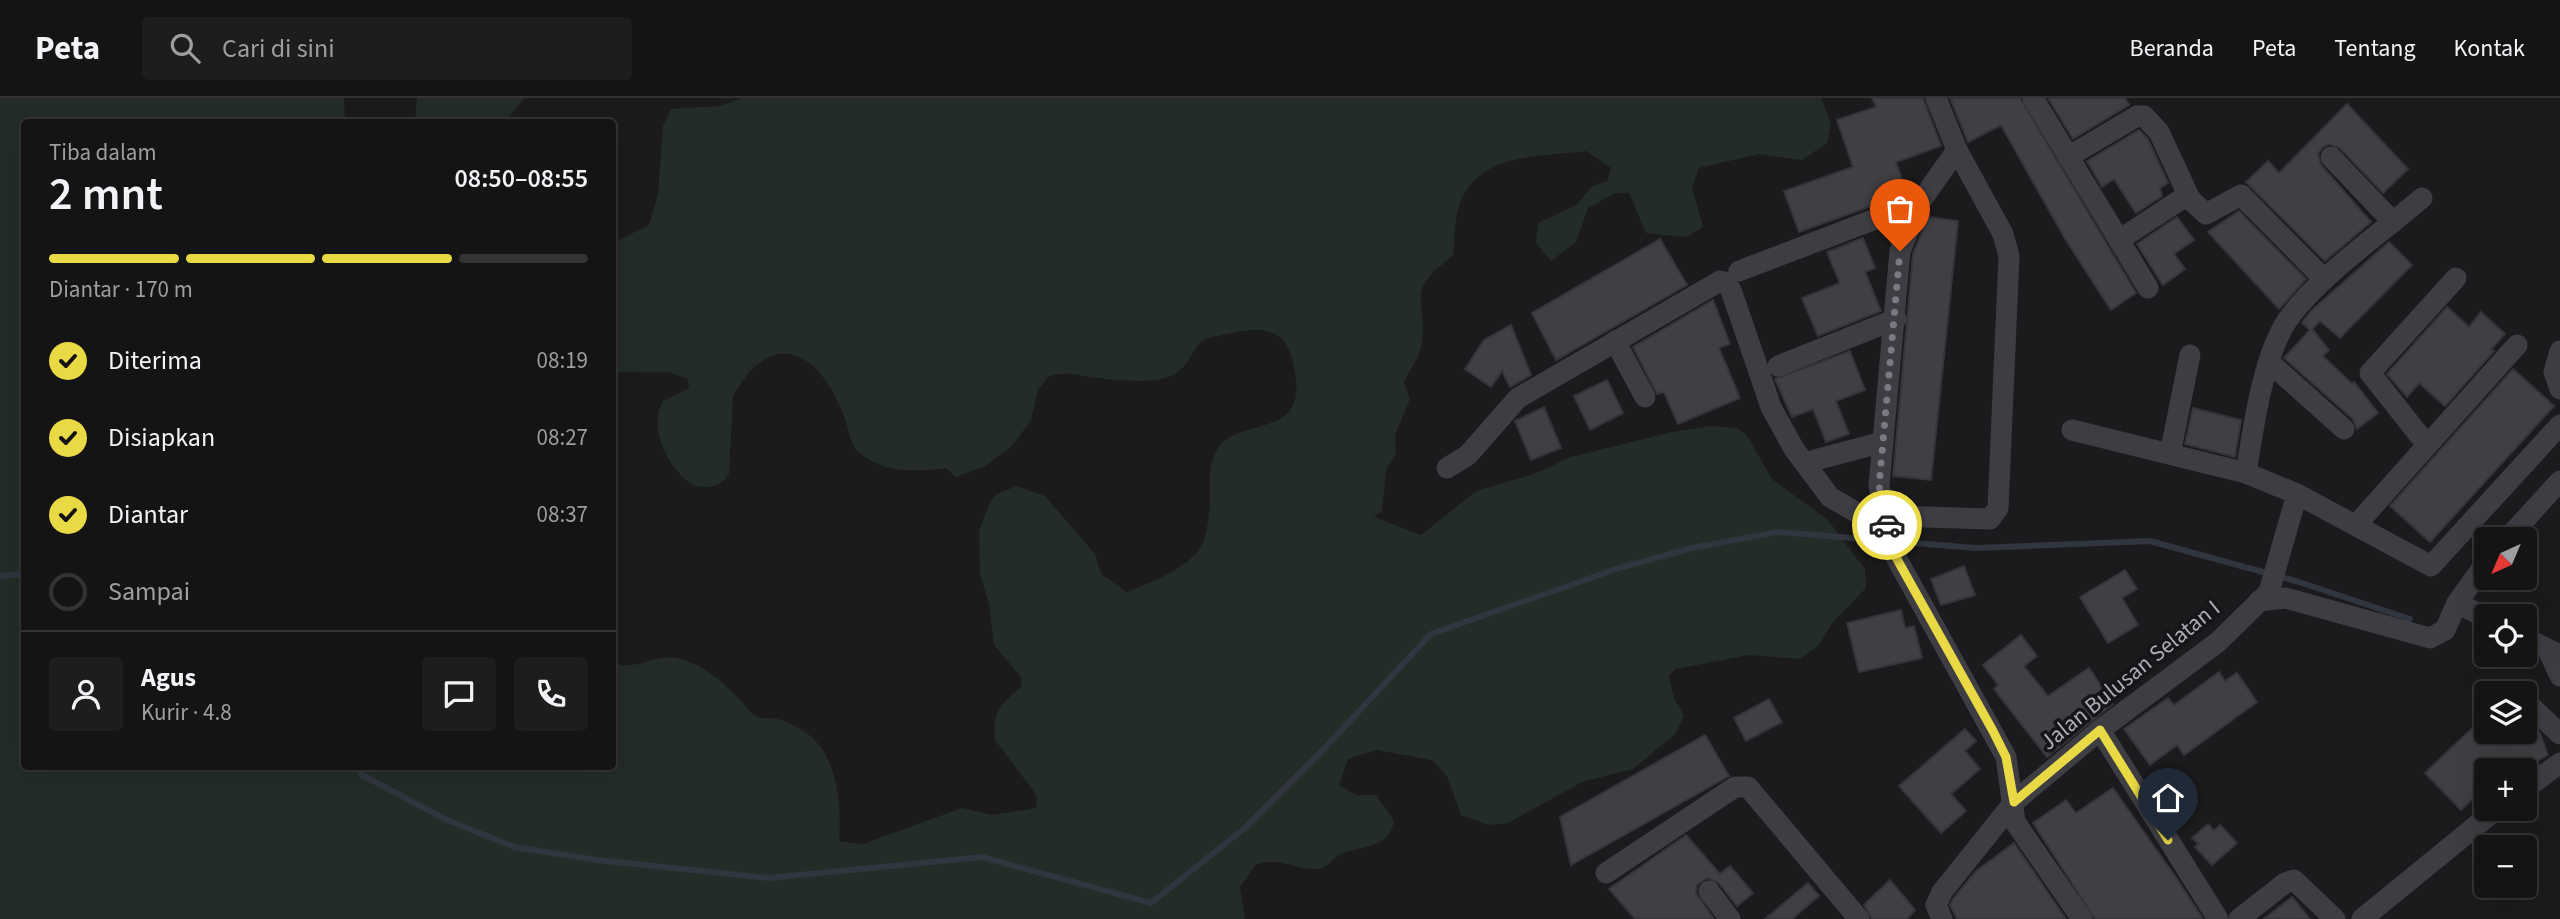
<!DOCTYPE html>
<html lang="id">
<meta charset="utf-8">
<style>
body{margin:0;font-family:"Source Sans 3",sans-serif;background:#1d1d1e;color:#f1f3f6;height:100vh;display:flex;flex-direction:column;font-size:26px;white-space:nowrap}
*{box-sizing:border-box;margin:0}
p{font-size:23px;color:#9d9ea0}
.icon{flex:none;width:38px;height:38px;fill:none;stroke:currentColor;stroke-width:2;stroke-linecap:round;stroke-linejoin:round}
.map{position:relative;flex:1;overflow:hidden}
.side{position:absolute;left:21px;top:21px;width:595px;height:651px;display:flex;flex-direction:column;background:#141415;border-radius:7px;box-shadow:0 7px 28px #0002,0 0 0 2px #333334}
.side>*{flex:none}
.needle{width:46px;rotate:224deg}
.buttons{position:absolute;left:2474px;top:429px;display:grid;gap:14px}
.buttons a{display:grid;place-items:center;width:63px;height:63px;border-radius:7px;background:#141415;box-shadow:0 7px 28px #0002,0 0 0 2px #333334;font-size:35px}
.pin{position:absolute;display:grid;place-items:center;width:60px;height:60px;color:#fff;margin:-72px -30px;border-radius:50% 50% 50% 0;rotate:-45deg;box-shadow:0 0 7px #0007}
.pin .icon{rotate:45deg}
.courier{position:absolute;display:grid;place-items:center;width:70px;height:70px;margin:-35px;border:5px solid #e9d945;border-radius:50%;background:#fff;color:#222;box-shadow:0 2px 9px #0007}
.summary em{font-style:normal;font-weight:600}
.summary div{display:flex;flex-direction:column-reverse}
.summary{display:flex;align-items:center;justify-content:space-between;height:119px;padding:0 28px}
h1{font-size:46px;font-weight:600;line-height:52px}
.bar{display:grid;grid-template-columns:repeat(4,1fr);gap:10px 7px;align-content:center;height:84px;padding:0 28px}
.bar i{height:9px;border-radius:5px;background:#333334}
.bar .current{background:#e9d945}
.bar p{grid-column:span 4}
.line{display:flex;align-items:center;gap:18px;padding:0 28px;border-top:2px solid #333334}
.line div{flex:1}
.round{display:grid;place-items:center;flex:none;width:74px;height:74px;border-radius:7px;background:#1d1d1e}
ol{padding:0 28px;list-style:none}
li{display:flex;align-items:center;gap:21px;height:77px}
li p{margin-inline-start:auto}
li .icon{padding:7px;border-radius:50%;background:#e9d945;color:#111;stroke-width:4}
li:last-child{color:#9d9ea0}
li i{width:38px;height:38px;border:4px solid #333334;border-radius:50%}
header{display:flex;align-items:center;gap:42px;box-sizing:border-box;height:98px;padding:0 35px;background:#141415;border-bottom:2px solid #333334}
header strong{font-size:33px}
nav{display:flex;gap:38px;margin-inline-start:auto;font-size:24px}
.search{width:490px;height:63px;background:#1d1d1e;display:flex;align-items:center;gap:18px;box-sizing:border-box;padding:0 24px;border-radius:7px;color:#9d9ea0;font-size:26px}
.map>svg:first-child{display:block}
.green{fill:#242c27}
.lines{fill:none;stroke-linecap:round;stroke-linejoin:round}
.stream{stroke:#303540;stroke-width:6}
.building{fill:#403f43;stroke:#353438;stroke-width:2}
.street{stroke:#3e3d43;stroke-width:21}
.done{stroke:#7a7a83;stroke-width:7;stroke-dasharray:0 12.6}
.route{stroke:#e9d945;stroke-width:9}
.labels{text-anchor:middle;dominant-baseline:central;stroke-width:7;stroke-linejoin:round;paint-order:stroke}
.street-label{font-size:23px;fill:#adaebb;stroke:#161517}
</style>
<header>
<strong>Peta</strong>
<div class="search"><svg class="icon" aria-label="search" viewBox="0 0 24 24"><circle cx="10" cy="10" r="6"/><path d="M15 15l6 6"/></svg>Cari di sini</div>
<nav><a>Beranda</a><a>Peta</a><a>Tentang</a><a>Kontak</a></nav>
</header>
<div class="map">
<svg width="2560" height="821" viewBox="0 0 2560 821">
<rect width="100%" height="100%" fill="#1b1a1c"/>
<g class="green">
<path d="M0,0h344l1,24h-321v644h588l1,-103c21,9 44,-11 67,-4 23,6 41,21 57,38 6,5 12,15 19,19 7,4 15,1 21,3 8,1 18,7 25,11 36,21 40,75 37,111l24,3 99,-36 30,7 44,-7 1,-10 -5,-9 -37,-49c-4,-27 8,-39 27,-53l-1,-10 -27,-32 -5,-41 -9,-30 -1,-43 11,-29 7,-8 19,-8 29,10 50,58 6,20 26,18c23,-9 52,-21 70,-39 10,-11 13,-42 13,-56 0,-17 -2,-32 7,-47 17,-28 63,-17 76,-45 6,-12 3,-29 0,-42 -7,-36 -32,-36 -61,-30 -8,2 -18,3 -26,6 -18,10 -14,32 -41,39 -17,5 -50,2 -68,0 -17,-2 -31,-8 -48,-2l-11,14 -7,30 -18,25 -28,21 -29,11 -10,-9c-31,4 -60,6 -86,-15 -12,-10 -10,-21 -15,-34 -10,-27 -32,-70 -67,-65 -19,3 -38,27 -45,43l-4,77c-9,14 -20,14 -35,12 -25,-16 -47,-57 -31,-85l26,-13 -1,-9 -20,-7h-55v-129l36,-18 9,-31 5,-68 8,-17 50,-3 20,-8h1080l10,25 -4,20 -25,17 -43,-6 -60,14 -7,19 11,40 -17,10 -40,-4 -17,-40h-14l-27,15 -12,34 -25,19 -15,-18 2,-20 38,-18 17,-19 14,-5 4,-13 -25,-17c-45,6 -106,1 -126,52 -6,15 -5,37 -7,53 -52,38 -23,42 -32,91 -2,11 -12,24 -17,35l6,17 -15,36 1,19 -10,16 -4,41 -8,6 47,18 55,-44 58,-17 37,-17 101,-25 38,-6 27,2 9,6 26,45 56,41 37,49 1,19 -33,34 -15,24 -18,13 -51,-4 -73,14 -7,6 5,24 10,16 -8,18 -43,36 -51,13 -74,41 -20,2 -27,-10 -14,-39 -15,-16 -56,-10 -28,9 -9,26 17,10h20l18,26c-5,28 -30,24 -51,32 -11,4 -15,17 -28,16 -25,0 -30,-12 -59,-5l-16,23 5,32h-1245z"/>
<path d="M417,0h108l-21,24h-89z"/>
</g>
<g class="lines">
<g class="stream">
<path d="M0,478l24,-2"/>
<path d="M357,668l5,9 85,45 67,27 83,13 172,18 213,-21 169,46 95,-76 74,-74 111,-119 188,-66 73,-20 86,-16 198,16 174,-7 146,40 114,38"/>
</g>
</g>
<g class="building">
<path d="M1872,0h51l18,48 -45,16 11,31 -108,39 -15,-41 69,-24 -16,-47 39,-13z"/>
<path d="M1950,0h70l116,195 -25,17 -47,-73 -63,-112 -33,17z"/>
<path d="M2048,0h77l4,7 -56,34z"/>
<path d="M2347,6l61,65 -25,24 -43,-45 -11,-4 -7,4 -4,6 3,11 50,57 -46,39 -79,-79 22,-21 11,12z"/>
<path d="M2139,32l9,9 20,44 -8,5 2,8 -26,17 -22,-34 -12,8 -15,-26z"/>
<path d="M2239,113l67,68 -27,30 -71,-77z"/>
<path d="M1928,119l30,4 -27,259 -38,-4 20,-222z"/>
<path d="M2177,119l17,23 -20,14 11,15 -22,16 -26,-41z"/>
<path d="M1863,140l12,30 -10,4 16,39 -63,25 -16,-38 38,-15 -13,-31z"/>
<path d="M1660,141l27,46 -131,75 -24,-47z"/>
<path d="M2389,144l23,23 -72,73 -20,-17 -8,8 17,21 -6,6 29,28 2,-2 24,31 -21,16 -4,-10 -69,-61 26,-28 -8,-7 9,-12z"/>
<path d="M1713,202l17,44 -11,4 21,50 -62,26 -14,-32 -7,2 -24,-47z"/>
<path d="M2447,209l22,20 12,-15 24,22 -14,15 3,2 -49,55 -26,-23 -12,14 -20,-23z"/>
<path d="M1511,227l20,50 -21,12 -8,-16 -11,16 -26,-18 19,-29z"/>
<path d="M1850,253l15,39 -29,11 13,33 -23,8 -13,-33 -21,8 -17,-38z"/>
<path d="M2513,271l41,37 -124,136 -40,-36z"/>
<path d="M1607,282l16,33 -33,17 -16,-34z"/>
<path d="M1544,309l17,41 -30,12 -16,-39z"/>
<path d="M2193,310l48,12 -6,37 -50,-13z"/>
<path d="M1964,468l11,29 -34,10 -10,-26z"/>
<path d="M2125,472l12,19 -15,9 16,27 -30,18 -28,-46z"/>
<path d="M1901,512l4,18 9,-2 8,32 -63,14 -12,-49z"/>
<path d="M2021,537l16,21 -13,10 24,30 41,-28 24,36 -66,53 -53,-68 4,-4 -15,-20z"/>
<path d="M2219,574l6,9 12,-8 20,29 -73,53 -7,-10 -27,20 -26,-36 44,-31 6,7z"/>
<path d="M1769,601l13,23 -36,19 -12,-23z"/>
<path d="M2487,616v18h38v-13l15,14 8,22 -27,15h-34v15l-26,25 -36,-37z"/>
<path d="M1965,631l11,12 -11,10 15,18 -29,25 15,17 -25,22 -42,-47z"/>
<path d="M1705,637l24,41 -158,89 -11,-48z"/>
<path d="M2113,690l64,91 26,40h-108l-62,-96 33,-23 10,13z"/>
<path d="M2208,726l6,7 6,-6 17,18 -25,22 -17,-18 4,-3 -7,-6z"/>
<path d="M1686,737l34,39 10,-8 23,27 -16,13 -18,-23 -12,-5 -10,7 -1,8 18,26h-79l-26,-30z"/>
<path d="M2014,745l52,76h-109l-7,-14 3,-6 23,-28z"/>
<path d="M1890,782l25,30 -8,9h-35l-8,-14z"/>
<path d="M1808,785l11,13 -27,23h-27z"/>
<path d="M2292,799l18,22h-46z"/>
</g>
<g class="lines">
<g class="street">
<path d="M1936,0l21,52 -37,52 -20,49 -21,235 14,66 113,205 9,65 67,97"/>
<path d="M2033,0l86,142"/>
<path d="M2068,59l69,-41h7l15,16 31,67"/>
<path d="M2393,124l29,-24"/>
<path d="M1739,173l181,-69"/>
<path d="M2148,190l-29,-48 64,-42 7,1 16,15 35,-19 83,84"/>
<path d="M1615,243l30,56"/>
<path d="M2560,253l-6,21 6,17"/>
<path d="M2269,264l75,67"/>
<path d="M1778,268l118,-47"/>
<path d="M2072,332l174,43"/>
<path d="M2427,347l-57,-72 86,-95"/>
<path d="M2170,356l20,-99"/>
<path d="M1815,362l68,-18"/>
<path d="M1447,370l21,-13 50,-57 202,-117 5,1 6,8 40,117 23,42 36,48 31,18 129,4 8,-11 11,-252 -6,-22 -46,-84"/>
<path d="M2297,396l134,72 129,-141"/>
<path d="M2356,427l161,-180"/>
<path d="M2507,441l53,-58"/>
<path d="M2259,503l27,-3 144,40 15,-8 12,-27 30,15"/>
<path d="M2457,505l30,-42"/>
<path d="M2525,540l35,17"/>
<path d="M2548,552l12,26"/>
<path d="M2525,603l35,33"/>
<path d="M2100,632l118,189"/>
<path d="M2525,691l35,-26"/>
<path d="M1606,775l129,-86h13l111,132"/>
<path d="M1709,793l21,28"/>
<path d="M1942,821l-6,-14 6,-13 72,-90 86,-72 118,-88 51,-50 28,-98 -51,-21c7,-43 15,-103 35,-142 18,-36 79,-83 112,-109l-62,-65"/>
<path d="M2239,821l46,-36 9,-3 41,39"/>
<path d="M2362,821l136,-111"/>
</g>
</g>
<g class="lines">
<path class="done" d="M1887,427l-8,-39 21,-235"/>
<path class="route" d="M1887,427l6,27 100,179 13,26 8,45 86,-72 68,110"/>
</g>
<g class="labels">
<g class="street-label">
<text transform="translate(2130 577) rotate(-39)">Jalan Bulusan Selatan I</text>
</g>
</g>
</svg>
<div class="buttons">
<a><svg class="needle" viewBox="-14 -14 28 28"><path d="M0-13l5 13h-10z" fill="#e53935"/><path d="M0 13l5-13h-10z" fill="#9d9ea0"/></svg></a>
<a><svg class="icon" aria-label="locate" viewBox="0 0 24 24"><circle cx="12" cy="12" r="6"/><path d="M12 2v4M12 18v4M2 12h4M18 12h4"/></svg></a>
<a><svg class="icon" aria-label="layers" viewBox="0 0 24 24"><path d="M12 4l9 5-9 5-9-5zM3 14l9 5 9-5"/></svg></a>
<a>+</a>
<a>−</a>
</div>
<div class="pin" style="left:1900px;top:153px;background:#ea580c"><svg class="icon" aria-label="bag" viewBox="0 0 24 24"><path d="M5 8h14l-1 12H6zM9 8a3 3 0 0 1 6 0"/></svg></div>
<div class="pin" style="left:2168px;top:742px;background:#1f2937"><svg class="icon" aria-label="home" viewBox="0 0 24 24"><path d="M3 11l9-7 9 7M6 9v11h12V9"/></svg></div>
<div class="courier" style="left:1887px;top:427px"><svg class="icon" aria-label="car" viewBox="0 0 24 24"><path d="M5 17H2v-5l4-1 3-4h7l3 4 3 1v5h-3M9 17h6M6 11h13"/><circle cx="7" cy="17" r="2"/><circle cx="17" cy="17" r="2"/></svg></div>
<section class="side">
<div class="summary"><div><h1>2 mnt</h1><p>Tiba dalam</p></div><em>08:50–08:55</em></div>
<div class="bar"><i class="current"></i><i class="current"></i><i class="current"></i><i></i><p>Diantar · 170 m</p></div>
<ol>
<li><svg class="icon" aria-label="check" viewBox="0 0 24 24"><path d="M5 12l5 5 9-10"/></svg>Diterima<p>08:19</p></li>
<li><svg class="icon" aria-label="check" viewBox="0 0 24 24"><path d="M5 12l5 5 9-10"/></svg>Disiapkan<p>08:27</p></li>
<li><svg class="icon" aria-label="check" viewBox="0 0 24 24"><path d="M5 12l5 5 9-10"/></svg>Diantar<p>08:37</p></li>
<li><i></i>Sampai</li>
</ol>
<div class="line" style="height:126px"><a class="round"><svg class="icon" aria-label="person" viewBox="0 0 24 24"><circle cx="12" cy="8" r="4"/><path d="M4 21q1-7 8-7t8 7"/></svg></a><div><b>Agus</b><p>Kurir · 4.8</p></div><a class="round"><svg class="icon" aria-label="chat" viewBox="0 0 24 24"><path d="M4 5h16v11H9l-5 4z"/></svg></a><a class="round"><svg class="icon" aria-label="phone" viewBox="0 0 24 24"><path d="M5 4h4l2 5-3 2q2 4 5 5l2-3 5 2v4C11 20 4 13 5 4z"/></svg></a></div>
</section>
</div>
